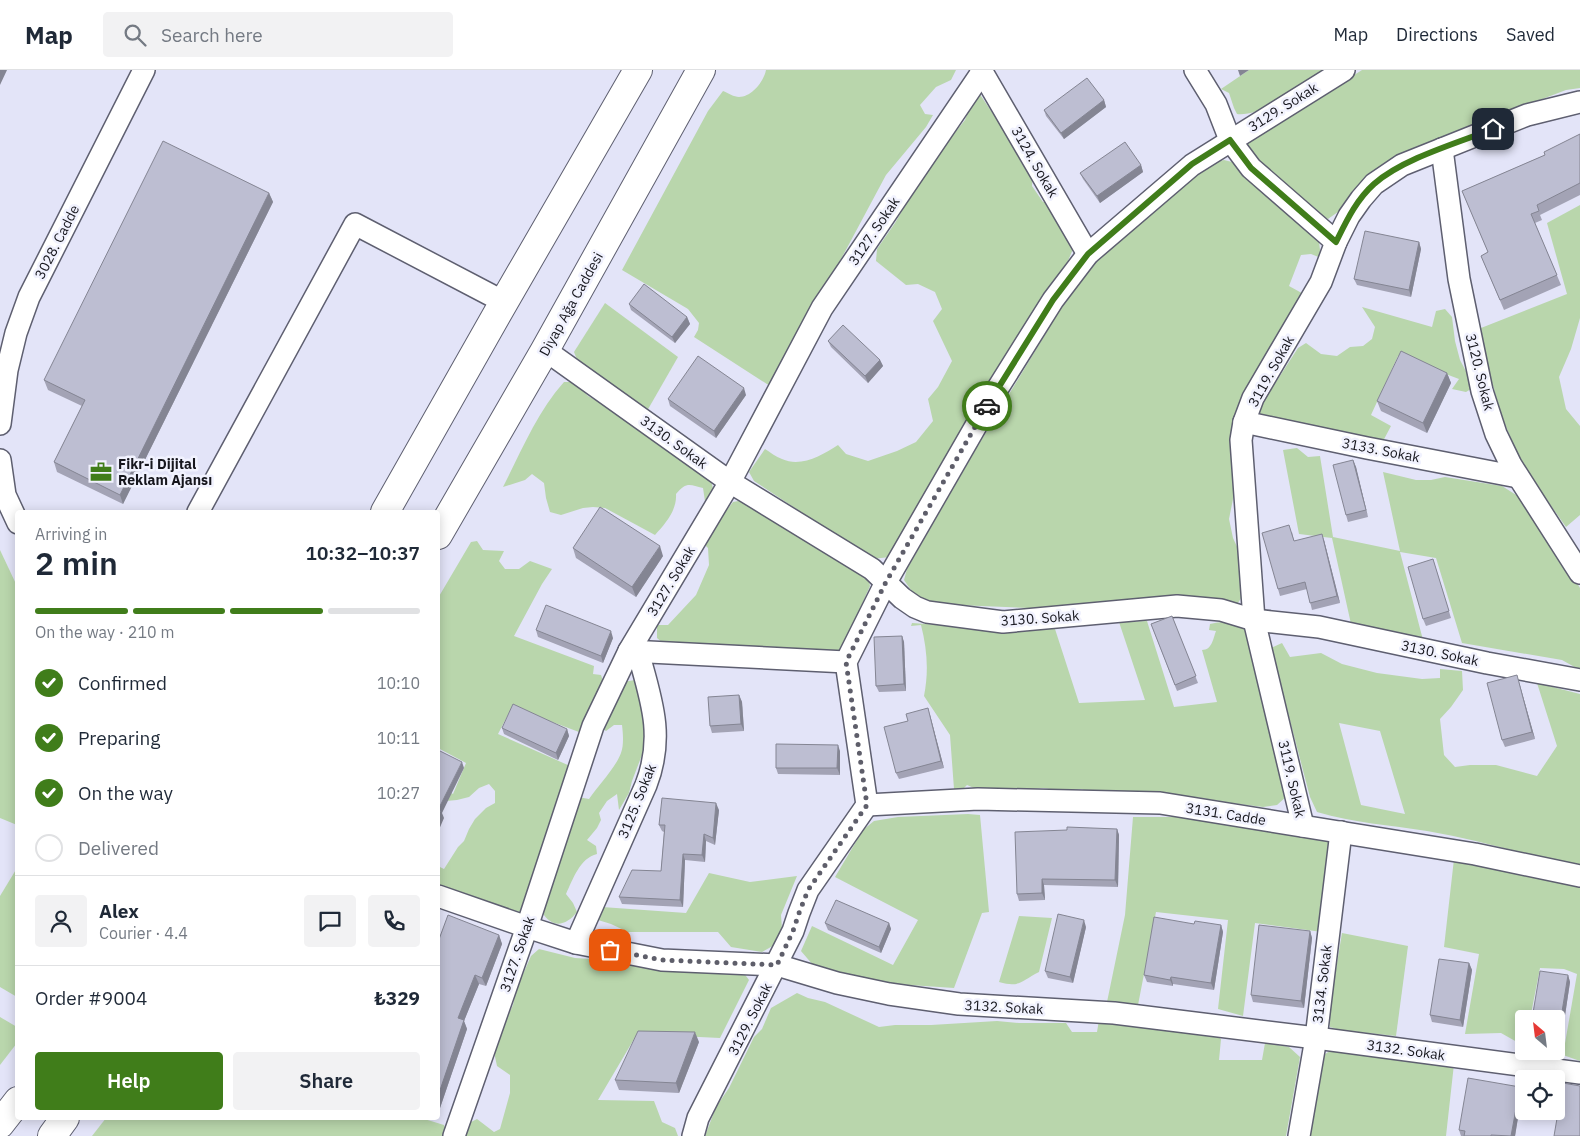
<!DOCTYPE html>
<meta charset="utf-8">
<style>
body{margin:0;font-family:"IBM Plex Sans",sans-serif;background:#f2f2f3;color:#1f2937;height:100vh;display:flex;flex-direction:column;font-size:19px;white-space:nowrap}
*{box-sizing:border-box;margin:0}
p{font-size:16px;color:#747a83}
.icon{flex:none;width:28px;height:28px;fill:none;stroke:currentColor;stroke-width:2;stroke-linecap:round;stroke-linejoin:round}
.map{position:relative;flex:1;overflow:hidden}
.drawer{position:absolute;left:15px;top:440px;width:425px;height:610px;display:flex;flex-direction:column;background:#fff;border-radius:5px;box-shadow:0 2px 12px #0003}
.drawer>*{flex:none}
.needle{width:32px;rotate:332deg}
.controls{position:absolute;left:1515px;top:940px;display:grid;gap:10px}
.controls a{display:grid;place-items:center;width:50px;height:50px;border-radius:5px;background:#fff;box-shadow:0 2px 12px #0003;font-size:25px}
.pin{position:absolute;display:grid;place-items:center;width:42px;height:42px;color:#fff;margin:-21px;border-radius:10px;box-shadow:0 2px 8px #0006}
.courier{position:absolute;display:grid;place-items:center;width:50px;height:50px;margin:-25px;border:4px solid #407d1a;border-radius:50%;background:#fff;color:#222;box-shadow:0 1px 6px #0007}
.head em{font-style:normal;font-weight:600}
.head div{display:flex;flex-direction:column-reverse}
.head{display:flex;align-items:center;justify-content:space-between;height:85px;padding:0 20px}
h1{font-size:32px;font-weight:600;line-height:38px}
.bar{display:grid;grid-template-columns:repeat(4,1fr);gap:8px 5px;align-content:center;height:60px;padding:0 20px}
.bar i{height:6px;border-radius:4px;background:#e0e1e3}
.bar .on{background:#407d1a}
.bar p{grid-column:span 4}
.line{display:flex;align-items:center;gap:12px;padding:0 20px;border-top:1px solid #e0e1e3}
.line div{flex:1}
.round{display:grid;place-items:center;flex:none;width:52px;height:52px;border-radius:5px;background:#f2f2f3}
ol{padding:0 20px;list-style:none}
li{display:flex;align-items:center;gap:15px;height:55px}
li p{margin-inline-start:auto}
li .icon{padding:5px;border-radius:50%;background:#407d1a;color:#fff;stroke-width:4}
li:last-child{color:#747a83}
li i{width:28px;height:28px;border:2px solid #e0e1e3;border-radius:50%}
.cta{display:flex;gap:10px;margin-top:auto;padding:10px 20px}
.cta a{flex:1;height:58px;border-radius:5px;background:#407d1a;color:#fff;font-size:20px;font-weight:600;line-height:58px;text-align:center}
.cta a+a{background:#f2f2f3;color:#1f2937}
header{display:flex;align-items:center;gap:30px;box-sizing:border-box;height:70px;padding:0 25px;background:#fff;border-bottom:1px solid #e0e1e3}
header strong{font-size:24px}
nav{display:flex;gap:28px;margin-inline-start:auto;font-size:18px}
.search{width:350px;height:45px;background:#f2f2f3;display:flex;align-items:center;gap:12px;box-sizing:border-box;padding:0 18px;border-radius:5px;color:#747a83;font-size:19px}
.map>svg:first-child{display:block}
.green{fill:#b9d6ac;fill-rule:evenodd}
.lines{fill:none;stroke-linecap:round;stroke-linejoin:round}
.street-casing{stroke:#5e5f70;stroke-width:24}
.secondary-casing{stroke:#5e5f70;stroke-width:30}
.street{stroke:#fff;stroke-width:21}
.secondary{stroke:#fff;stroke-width:28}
.wall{fill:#a3a3b5}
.shaded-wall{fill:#848593}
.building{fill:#bdbed2;stroke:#848593}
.done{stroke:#5e5e6a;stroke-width:5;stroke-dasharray:0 9}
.route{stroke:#407d1a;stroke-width:6}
.labels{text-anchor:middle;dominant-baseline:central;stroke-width:5;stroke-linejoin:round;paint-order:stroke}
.street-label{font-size:14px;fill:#16161d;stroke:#f1f2fe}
.poi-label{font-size:14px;font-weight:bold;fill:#16161d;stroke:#f1f2fe;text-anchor:start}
</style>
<header>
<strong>Map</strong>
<div class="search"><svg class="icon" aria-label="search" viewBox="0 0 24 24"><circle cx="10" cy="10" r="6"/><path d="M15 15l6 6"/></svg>Search here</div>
<nav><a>Map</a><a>Directions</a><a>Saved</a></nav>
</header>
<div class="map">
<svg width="1580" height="1066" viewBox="0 0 1580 1066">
<rect width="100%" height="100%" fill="#e3e4f8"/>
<g class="green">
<path d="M766,0h190l-5,10 -15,7 -16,18 5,9 8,1 -7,12 -40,48 -61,114 -55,97 -76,-49 4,-7 1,-7 -11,-14 -66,-39 86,-159 15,-20c5,2 11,6 16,6 13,0 25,-16 27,-27z"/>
<path d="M1249,0h77c-22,14 -63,47 -89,44l-3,-6 -5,-15 -8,-4z"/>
<path d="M1362,0h218v18l-14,2 -105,40 -47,21 -72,58 -14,10 -18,-10 -58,-53 -6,-12z"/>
<path d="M979,23l54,80 -1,13 11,16h6l24,47 -8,19 -175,289 -18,2 -118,-78 -5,-9 16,-23c5,3 11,8 17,10 19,9 40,-4 56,-14l8,9 22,7 29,-10 19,-9 17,-21 -5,-22 10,-12 14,-26 -19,-40 9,-12 -7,-17 -17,-8 -12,1 -30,-24 1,-12 18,-26 15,-26 34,-51 21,-26 7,-20z"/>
<path d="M1224,90l8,2 23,18 52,48 12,14 2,16 -10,-4 -10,1 -12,31 20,11 -58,86 -11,20 -6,23 2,58 -7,35 4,19 6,13 6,41 -9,14 -182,3 -123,-5 -18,-11 -9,-13 3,-11 69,-120 91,-151 33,-40 94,-82 22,-14z"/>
<path d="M1580,135v113l-9,31 -12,28 7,32 14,17v89l-14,12 -44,-62 -20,-48 -13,-45 -8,-44 86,-34 -20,-71z"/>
<path d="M605,233l73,54 -31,54 -69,-49 -4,-10z"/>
<path d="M1362,237l70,20 4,-16 9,-2 7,8 3,24 5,19 9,17 2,12 -5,3 -14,-3 7,-10 -61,-23 -27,59 20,11 -9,17 -122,-25 -2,-5 3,-8 37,-57 8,-5 15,11 16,2 13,-9 13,-1 9,-7 3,-12z"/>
<path d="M564,312h11l13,14 36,20 86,60 4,17 -8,15 -3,-20c-14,-4 -17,-6 -27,6 1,16 -10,29 -21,41l-50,-27 -12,-1 -10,1 -22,7 -11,-3 -4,-14 -2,-15 -12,-9 -7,6 -22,7c18,-35 34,-75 61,-105z"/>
<path d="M1297,378l11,9 12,-1 13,81 67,14 -17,-79 33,8h15l14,-3 57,9 19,12 28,38 31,52v82l-18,-10 -100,-17 -26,-85 -36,-6 23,88 -72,-16 -19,-86 -33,-4 -16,-84z"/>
<path d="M744,430l124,77 2,9 -23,52 -9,14 -174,-8 -7,-6v-13h11l28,-30 13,-30 -1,-17 -6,-6 31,-40z"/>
<path d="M477,471l6,9 21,1 -5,10 6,8h14l11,-8 22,8 -10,15 -28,52 80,30 -1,8 8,1 2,6 -24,51 -67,-25 -14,27 72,32 -46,144 -11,4 -75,-29v-19l6,3 14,-22 6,-6 5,-12 6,-10 11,-11 9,-5v-12l-6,-7 -10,4 -10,9 -12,3 -11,1 -8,-15 15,8 13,-31 -28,-15v-150l33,-56z"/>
<path d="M0,480l17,36v239l-17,-7z"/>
<path d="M1147,551l27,86 43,-5 -15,-52c10,0 11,-11 14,-19l-7,-1 1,-6c15,-4 27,-3 38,9l39,163 -10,9 -14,2 -32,-4 -35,-6h-46l-62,-5 -6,-3 -24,1 -15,-2 -27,3h-35l-14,-6 -4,4h-9l-4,-54 -26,-39c5,-25 3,-47 -3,-71l-10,1 1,-3 98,7 45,-1 24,74 66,-3 -26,-78z"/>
<path d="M1282,573l8,14 31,-4 21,11 35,9 45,6 18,-1v-9l22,2 1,19 -12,17 -11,12 4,36 11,12 15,-2h26l41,11 20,-30 -20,-63 43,11v174c-51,-13 -101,-28 -153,-37 -37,-6 -73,-8 -110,-19l-7,-15 -39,-149zM1339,653l41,8 25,83 -44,-9z"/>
<path d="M635,610l3,6 2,16 6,16 -1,29 -13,34 -3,12 -10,17 -2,-16 -10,7 -8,12 2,7 -4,8 -10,12 9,6 1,8c-17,4 -24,25 -31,40l7,9 4,9c-11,14 -25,17 -35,0l36,-115 11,2c9,-13 27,-32 32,-46 3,-8 2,-20 1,-28h-8l-8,6 -4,-3 21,-46z"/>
<path d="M968,744l12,1 9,97 -7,1 -28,75 -74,-5 -67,-18 -12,-14 11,-25 81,39 25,-45 -83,-43 28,-47 11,-9 24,-4z"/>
<path d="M1133,747h44l39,4 112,17 5,13 -11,81 -67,-9 -12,93 -25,-7 10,-89 -72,-8 -18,93 -31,-3 18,-87z"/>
<path d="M1454,789l126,26v176l-17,-6 14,-81 -13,-5 -24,-1 -10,51h-6v27l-23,-13 -36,1 14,-80 -35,-7z"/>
<path d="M17,798v129l-17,-10v-91z"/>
<path d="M709,803l41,9 47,-6 -16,39 1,14 -4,14 -16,9 -31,-5 -13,-15h-90l-17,-8 -13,-4 4,-13 84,6z"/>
<path d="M1019,846l33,2 -13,54c-18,9 -19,16 -40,10z"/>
<path d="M1342,863l66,13 -12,90 -56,-6 -10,-3 -2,-9z"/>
<path d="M539,879l36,9 16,1 37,8 6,-5 109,10 6,8 -29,58 -83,-4 -39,66 56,1 8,21 13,6 3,8h-215l4,-12 10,-5 17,13 6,-3 10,-36v-18l-13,-9 -3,-14 5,-17 14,-30 3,-15 15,-34z"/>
<path d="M797,923l11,5 17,4 54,25 16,-2h36l66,-4 22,2h47l6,9h25l2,-12 116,14 6,5 -2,21h43l3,-17 24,4 11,10 -14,79h-581l11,-29 13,-19 25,-51 8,-8 9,-21z"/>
<path d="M0,947l17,10v16l-17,22z"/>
<path d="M1333,979l14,4 107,11 -8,72h-139l15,-80z"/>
<path d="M106,1048h315l23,7 3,8 -1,3h-354z"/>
</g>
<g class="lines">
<g class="street-casing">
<g id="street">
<path d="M981,0l107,184"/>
<path d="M1195,0l21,34 14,36 21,28 85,74"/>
<path d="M1442,79l17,130 23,112 14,43 15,31 69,108"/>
<path d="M545,280l185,132 142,87 30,29 13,9 12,5 76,10 174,-16 44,4 33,10 65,7 168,36 93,17"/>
<path d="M1244,352l123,26 151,29"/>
<path d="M0,354l7,-54 9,-37 13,-36 115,-227"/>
<path d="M0,390l5,35 13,28"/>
<path d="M198,442l157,-288 149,78"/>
<path d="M629,581l217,11"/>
<path d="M867,735l111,-6 182,4 315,51 105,22"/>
<path d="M1303,756l-49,-206 -13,-180 3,-18 9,-24 68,-116 15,-40 13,-26 12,-17 13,-15 28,-19 125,-50 53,-13"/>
<path d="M438,826l89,31 49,16 86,17 115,5 60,18 52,11 70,10 155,9 202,25 264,35"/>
<path d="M576,873l70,-158c19,-49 5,-86 -8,-133"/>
<path d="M454,1066l73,-209 66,-201 36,-75 101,-169 92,-174 160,-236"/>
<path d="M693,1066l5,-18 95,-187 6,-18 9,-23 59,-85 -21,-143 40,-80 110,-191 57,-91 35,-46 104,-89 152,-95"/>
<path d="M1299,1066l17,-98 25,-206"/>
</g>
</g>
<g class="secondary-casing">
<g id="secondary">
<path d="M385,442l119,-210 134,-232"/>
<path d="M438,465l107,-185 156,-280"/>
<path d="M0,1054l18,-23"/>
<path d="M52,1066l13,-18"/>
</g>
</g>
<use href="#street" class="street"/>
<use href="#secondary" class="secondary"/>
</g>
<g class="wall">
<path d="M1104,30l2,7 -42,32 -18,-23 -2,-6z"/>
<path d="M1580,64v61l-40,20 2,5 -7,3 26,62 -57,25 -23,-54 7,-4 -26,-61 83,-36z"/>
<path d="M1141,95l2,7 -43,31 -17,-24 -3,-6z"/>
<path d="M269,123l4,9 -150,302 -66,-32 -3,-10 28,-56 -34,-16 -4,-10z"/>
<path d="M1419,172l2,7 -10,48 -54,-12 -3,-6z"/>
<path d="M629,234l58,13 3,7 -15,19 -44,-33z"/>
<path d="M828,271l52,19 3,6 -15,17 -37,-36z"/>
<path d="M1447,303l4,10 -24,50 -46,-22 -4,-10z"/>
<path d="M746,325l-30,43 -46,-32 -2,-7z"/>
<path d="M1353,390l3,7 12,50 -20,5 -2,-7z"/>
<path d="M1292,462l2,9 30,-1 16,63 -28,7 -5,-21 -27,7 -2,-7z"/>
<path d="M573,478l90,8 -27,41 -60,-39z"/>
<path d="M1433,489l18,59 -25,8 -3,-7z"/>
<path d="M1172,546l26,67 -21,8 -26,-67z"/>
<path d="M536,560l77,8 -10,25 -65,-26z"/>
<path d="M902,566l2,6 2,49 -27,1 -3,-6z"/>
<path d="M1519,612l16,57 -30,8 -3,-7z"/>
<path d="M739,625l3,7 2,29 -32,2 -2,-7z"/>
<path d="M930,645l14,53 -45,11 -3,-6z"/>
<path d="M502,658l65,1 2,7 -11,24 -54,-26z"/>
<path d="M840,681v24l-62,-1 -2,-6z"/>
<path d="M719,740l-4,35 -9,-4 -1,21 -20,-2 -2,47 -61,-3 -3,-7 42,-26 3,-39 -2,-1 -3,-6z"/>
<path d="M1117,759l2,6 -1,52 -74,-2 1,15 -26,1 -2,-7z"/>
<path d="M825,853h64l2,6 -10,24 -53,-23z"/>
<path d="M1194,854l27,1 2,7 -9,58 -41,-6v2l-26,-4 -3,-7z"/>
<path d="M1086,857l-13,56 -25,-5 -3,-7z"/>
<path d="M1310,861l2,7 -8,70 -51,-6 -2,-7z"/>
<path d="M499,865l3,9 -16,42 -7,-2 -15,37 3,8 -27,79 -2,-1v-165z"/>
<path d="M1469,893l3,7 -9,57 -31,-5 -2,-7z"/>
<path d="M1568,905l2,7 -9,60h-5v-23z"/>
<path d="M699,972l-20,51 -60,-3 -4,-10z"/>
<path d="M1520,1017l2,6 -7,43h-54l-2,-6z"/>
</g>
<g class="shaded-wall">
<path d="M0,0h7l-7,15z"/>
<path d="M1238,0h11l-9,6z"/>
<path d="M1104,30l2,7 -42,32 -3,-6z"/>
<path d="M1141,95l2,7 -43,31 -3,-7z"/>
<path d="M269,123l4,9 -150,302 -3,-9z"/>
<path d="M1419,172l2,7 -10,48 -2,-7z"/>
<path d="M687,247l3,7 -15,19 -3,-6z"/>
<path d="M880,290l3,6 -15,17 -3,-7z"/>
<path d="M1447,303l4,10 -24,50 -4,-10z"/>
<path d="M744,318l2,7 -30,43 -2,-7z"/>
<path d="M1353,390l3,7 12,50 -2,-7z"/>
<path d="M1322,464l2,6 16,63 -3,-7z"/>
<path d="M660,476l3,10 -27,41 -4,-10z"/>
<path d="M611,561l2,7 -10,25 -2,-7z"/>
<path d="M902,566l2,6 2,49 -2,-7z"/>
<path d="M1517,605l2,7 16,57 -3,-7z"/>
<path d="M739,625l3,7 2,29 -3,-7z"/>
<path d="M928,638l2,7 14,53 -3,-7z"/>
<path d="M567,659l2,7 -11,24 -2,-7z"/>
<path d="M838,675l2,6v24l-3,-7z"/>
<path d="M462,692l2,6 -22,45 2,5 -6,14v-22z"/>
<path d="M716,733l3,7 -4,35 -2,-7z"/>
<path d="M1117,759l2,6 -1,52 -3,-7z"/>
<path d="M704,764l2,7 -1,21 -3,-7z"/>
<path d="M683,784l2,6 -2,47 -3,-7z"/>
<path d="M1042,809l2,6 1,15 -3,-7z"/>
<path d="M1084,850l2,7 -13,56 -3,-6z"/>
<path d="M889,853l2,6 -10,24 -2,-6z"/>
<path d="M1221,855l2,7 -9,58 -3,-7z"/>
<path d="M1310,861l2,7 -8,70 -3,-7z"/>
<path d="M499,865l3,9 -16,42 -4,-8z"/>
<path d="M1469,893l3,7 -9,57 -3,-7z"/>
<path d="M475,905l4,9 -15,37 3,8 -27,79 -2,-5v-7l20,-78z"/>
<path d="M1568,905l2,7 -9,60 -3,-6z"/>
<path d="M1171,907l2,7v2l-3,-6z"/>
<path d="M695,962l4,10 -20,51 -3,-10z"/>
<path d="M1520,1017l2,6 -7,43h-4z"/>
</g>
<g class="building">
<path d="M1087,8l17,22 -43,33 -17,-23z"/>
<path d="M1580,64v49l-43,22 2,6 -8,3 26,61 -57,25 -19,-44 7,-4 -26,-61 83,-36 -1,-3z"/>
<path d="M163,71l106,52 -149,302 -66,-33 31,-62 -41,-20z"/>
<path d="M1125,72l16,23 -44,31 -17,-23z"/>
<path d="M1365,161l54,11 -10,48 -55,-11z"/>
<path d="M644,214l43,33 -15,20 -43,-33z"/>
<path d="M843,255l37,35 -15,16 -37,-35z"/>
<path d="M1401,281l46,22 -24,50 -46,-22z"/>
<path d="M698,286l46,32 -30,43 -46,-32z"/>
<path d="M1353,390l13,50 -20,5 -13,-50z"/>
<path d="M600,437l60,39 -28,41 -59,-39z"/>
<path d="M1289,455l5,16 28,-7 15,62 -27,7 -5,-21 -27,7 -16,-56z"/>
<path d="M1433,489l16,52 -26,8 -15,-52z"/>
<path d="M546,535l65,26 -10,25 -65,-26z"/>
<path d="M1172,546l24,60 -21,9 -24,-61z"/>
<path d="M902,566l2,48 -28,2 -2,-49z"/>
<path d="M1517,605l15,57 -30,8 -15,-57z"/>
<path d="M739,625l2,29 -31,2 -2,-29z"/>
<path d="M513,634l54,25 -11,24 -54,-25z"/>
<path d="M928,638l13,53 -45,12 -12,-46 24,-6 -2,-7z"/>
<path d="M776,674l62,1 -1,23h-61z"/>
<path d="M438,680l24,12 -24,48 3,1 -3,9z"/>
<path d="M662,728l54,5 -3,35 -9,-4 -2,21 -19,-1 -3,46 -61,-3 13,-27 29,1 4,-46h-6z"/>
<path d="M1067,757l50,2 -2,51 -73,-1v14l-25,1 -2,-62 52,-2z"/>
<path d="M836,830l53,23 -10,24 -54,-24z"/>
<path d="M1058,844l26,6 -14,57 -25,-6z"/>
<path d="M448,845l51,20 -17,43 -7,-3 -17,43 6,2 -26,76v-154z"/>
<path d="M1154,847l40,7 1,-3 26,4 -10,58 -40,-6 -1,3 -26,-5z"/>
<path d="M1259,855l51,6 -9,70 -50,-6z"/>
<path d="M1439,889l30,4 -9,57 -30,-5z"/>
<path d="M1540,901l28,4 -10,61 -2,-1v-16h-24z"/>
<path d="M638,961l57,1 -19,51 -61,-3z"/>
<path d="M1468,1008l52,9 -9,49 -20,-1v1h-27l1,-5 -6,-1z"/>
<path d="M1563,1013l17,3v50h-26z"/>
</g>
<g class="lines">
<path class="done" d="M610,880l52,10 115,5 16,-34 6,-18 9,-23 59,-85 -21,-143 40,-80 101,-176"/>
<path class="route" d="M987,336l66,-106 35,-46 104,-90 38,-24 21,28 85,74c10,-20 20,-42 38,-58 28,-25 83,-41 119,-55"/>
</g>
<defs>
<g id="office-bare" transform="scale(1.725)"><path d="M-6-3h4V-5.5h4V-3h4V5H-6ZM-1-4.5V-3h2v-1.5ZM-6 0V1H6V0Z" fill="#407d1a" stroke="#f1f2fe" stroke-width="2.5" paint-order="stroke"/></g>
</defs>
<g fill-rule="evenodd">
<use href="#office-bare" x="101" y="402"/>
</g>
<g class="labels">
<g class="street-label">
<text transform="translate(1283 37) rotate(-32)">3129. Sokak</text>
<text transform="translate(1035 92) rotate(60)">3124. Sokak</text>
<text transform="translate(874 161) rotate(-56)">3127. Sokak</text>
<text transform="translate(57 172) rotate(-63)">3028. Cadde</text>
<text transform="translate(571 234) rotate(-61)">Diyap Ağa Caddesi</text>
<text transform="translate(1271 301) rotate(-61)">3119. Sokak</text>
<text transform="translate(1480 302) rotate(76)">3120. Sokak</text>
<text transform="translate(674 372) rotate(36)">3130. Sokak</text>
<text transform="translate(1381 380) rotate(11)">3133. Sokak</text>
<text transform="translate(671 511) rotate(-59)">3127. Sokak</text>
<text transform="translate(1040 548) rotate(-4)">3130. Sokak</text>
<text transform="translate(1440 583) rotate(12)">3130. Sokak</text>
<text transform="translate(1292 709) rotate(77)">3119. Sokak</text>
<text transform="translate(637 731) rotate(-68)">3125. Sokak</text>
<text transform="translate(1226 744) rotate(9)">3131. Cadde</text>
<text transform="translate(517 884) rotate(-71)">3127. Sokak</text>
<text transform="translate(1322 914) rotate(-83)">3134. Sokak</text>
<text transform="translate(1004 937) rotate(3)">3132. Sokak</text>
<text transform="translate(750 949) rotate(-63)">3129. Sokak</text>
<text transform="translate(1406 980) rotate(8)">3132. Sokak</text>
</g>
<g class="poi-label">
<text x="118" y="394">Fikr-i Dijital<tspan x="118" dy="16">Reklam Ajansı</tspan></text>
</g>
</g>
</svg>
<div class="controls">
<a><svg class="needle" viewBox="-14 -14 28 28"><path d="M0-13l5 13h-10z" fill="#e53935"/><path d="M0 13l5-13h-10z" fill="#747a83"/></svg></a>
<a><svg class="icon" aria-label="locate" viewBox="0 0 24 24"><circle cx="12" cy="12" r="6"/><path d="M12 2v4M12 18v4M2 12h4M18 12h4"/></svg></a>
</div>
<div class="pin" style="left:610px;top:880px;background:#ea580c"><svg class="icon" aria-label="bag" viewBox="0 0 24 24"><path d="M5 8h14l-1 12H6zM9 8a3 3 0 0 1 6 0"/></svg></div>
<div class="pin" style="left:1493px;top:59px;background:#1f2937"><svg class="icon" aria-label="home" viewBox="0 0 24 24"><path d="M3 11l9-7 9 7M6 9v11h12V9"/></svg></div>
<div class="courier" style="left:987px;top:336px"><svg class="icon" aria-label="car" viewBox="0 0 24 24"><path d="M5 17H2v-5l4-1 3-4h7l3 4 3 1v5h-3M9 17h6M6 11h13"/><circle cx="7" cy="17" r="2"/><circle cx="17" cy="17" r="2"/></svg></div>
<section class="drawer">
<div class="head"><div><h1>2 min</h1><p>Arriving in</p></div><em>10:32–10:37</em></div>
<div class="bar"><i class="on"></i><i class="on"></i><i class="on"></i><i></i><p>On the way · 210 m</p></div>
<ol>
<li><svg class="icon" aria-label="check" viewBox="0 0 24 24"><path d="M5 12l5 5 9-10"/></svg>Confirmed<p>10:10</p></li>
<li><svg class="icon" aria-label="check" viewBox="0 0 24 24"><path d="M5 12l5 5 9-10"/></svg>Preparing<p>10:11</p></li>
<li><svg class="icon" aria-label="check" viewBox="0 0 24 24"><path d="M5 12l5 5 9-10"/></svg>On the way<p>10:27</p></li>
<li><i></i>Delivered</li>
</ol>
<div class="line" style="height:90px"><a class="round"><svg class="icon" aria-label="person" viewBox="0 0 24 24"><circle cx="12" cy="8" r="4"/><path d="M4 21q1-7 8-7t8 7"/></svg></a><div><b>Alex</b><p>Courier · 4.4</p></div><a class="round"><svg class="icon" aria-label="chat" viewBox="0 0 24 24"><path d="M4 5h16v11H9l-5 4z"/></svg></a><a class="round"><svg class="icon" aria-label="phone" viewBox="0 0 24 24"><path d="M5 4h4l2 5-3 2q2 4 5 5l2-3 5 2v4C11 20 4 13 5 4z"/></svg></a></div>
<div class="line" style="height:65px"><div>Order #9004</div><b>₺329</b></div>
<div class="cta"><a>Help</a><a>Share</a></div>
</section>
</div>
